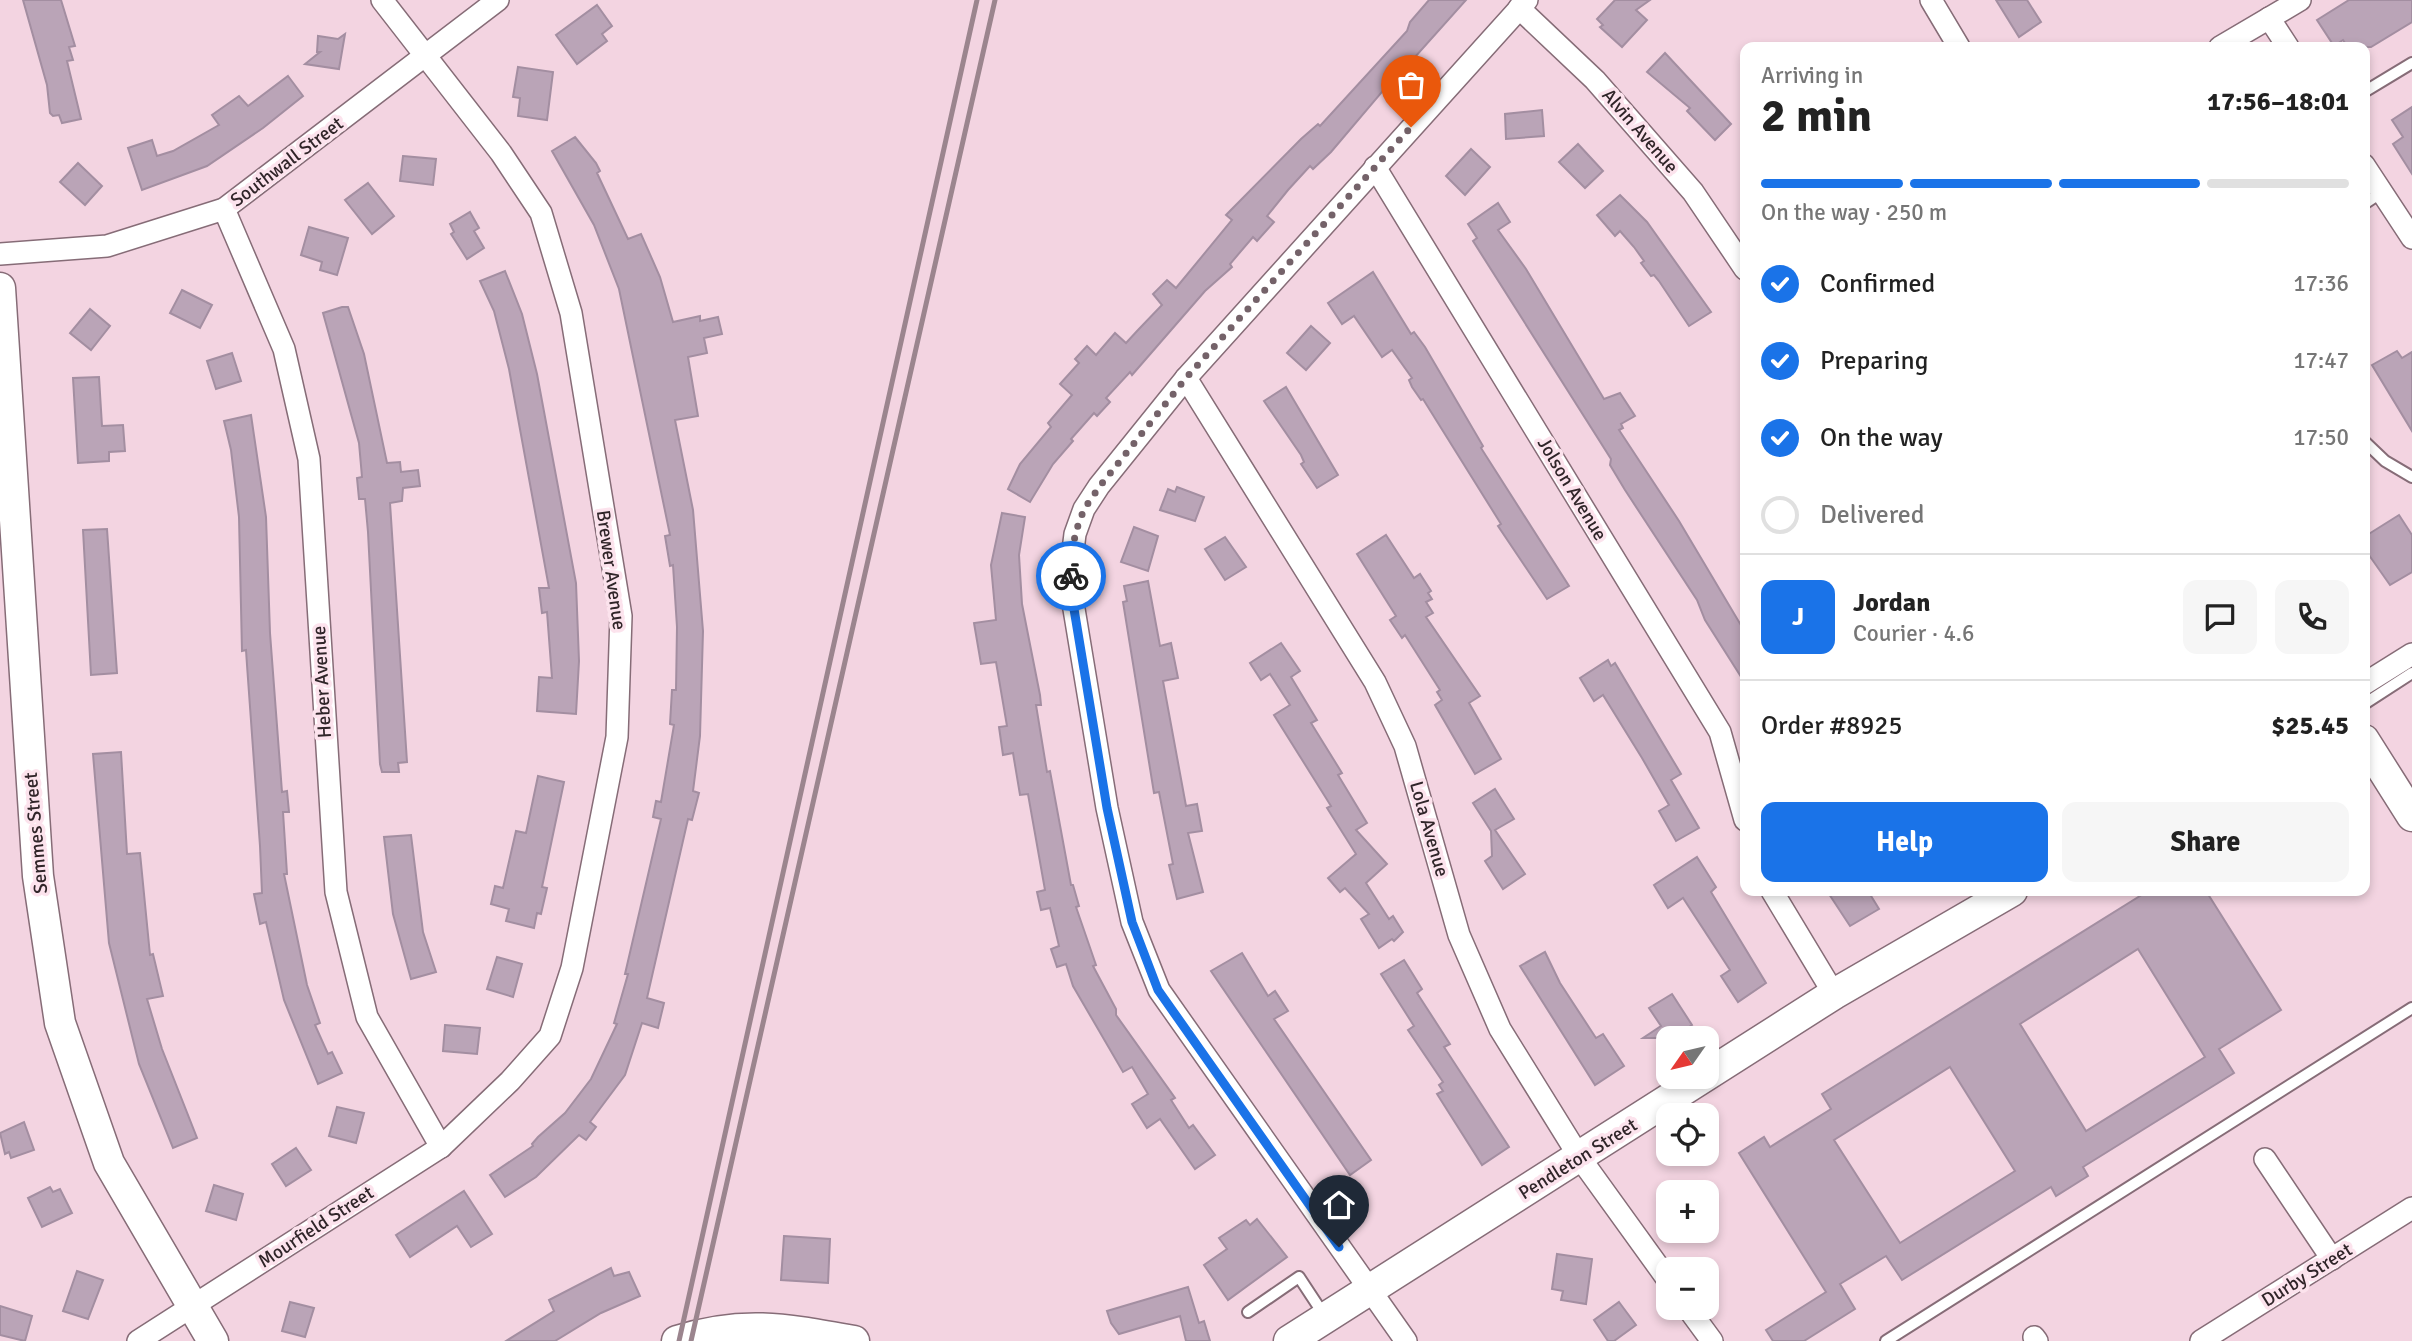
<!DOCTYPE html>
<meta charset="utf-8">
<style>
body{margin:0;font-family:Signika,sans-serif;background:#f6f6f6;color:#222;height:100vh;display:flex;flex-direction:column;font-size:26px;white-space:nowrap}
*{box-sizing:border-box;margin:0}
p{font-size:23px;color:#767676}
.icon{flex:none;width:38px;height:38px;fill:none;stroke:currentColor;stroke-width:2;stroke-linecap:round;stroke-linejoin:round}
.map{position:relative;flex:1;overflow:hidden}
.panel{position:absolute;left:1740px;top:42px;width:630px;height:854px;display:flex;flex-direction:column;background:#fff;border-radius:14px;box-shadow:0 4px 10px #0003}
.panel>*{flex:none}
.needle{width:46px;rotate:236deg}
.controls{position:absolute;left:1656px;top:1026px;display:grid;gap:14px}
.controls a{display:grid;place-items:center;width:63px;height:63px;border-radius:14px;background:#fff;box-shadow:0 4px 10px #0003;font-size:35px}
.pin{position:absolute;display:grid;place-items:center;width:60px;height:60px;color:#fff;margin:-72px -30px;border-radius:50% 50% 50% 0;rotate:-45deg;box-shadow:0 0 7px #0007}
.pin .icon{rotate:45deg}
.courier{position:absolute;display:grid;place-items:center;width:70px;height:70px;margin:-35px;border:5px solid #1a73e8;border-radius:50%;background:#fff;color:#222;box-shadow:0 2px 9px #0007}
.headline em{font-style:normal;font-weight:800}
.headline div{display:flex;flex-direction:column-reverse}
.headline{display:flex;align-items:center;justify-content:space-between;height:119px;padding:0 21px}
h1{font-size:46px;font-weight:800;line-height:52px}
.bar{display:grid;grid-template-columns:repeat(4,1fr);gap:10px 7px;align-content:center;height:84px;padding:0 21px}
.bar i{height:9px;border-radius:5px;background:#e0e0e0}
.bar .on{background:#1a73e8}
.bar p{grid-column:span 4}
.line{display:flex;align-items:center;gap:18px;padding:0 21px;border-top:2px solid #e0e0e0}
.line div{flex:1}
.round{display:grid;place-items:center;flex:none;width:74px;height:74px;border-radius:14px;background:#f6f6f6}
ol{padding:0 21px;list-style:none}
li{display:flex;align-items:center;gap:21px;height:77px}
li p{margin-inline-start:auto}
li .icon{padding:7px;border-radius:50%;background:#1a73e8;color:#fff;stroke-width:4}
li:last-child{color:#767676}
li i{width:38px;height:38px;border:4px solid #e0e0e0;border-radius:50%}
.cta{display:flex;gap:14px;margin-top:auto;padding:14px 21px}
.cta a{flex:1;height:80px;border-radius:14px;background:#1a73e8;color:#fff;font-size:28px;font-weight:800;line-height:80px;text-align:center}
.cta a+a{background:#f6f6f6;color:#222}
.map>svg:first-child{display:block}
.building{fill:#baa4b7;stroke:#a38ea1;stroke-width:2;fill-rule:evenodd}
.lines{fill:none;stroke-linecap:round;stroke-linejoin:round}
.service-casing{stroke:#866c77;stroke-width:14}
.minor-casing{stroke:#866c77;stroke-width:24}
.secondary-casing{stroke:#866c77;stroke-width:33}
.service{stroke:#fff;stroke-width:10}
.minor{stroke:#fff;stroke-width:21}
.secondary{stroke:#fff;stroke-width:30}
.rail{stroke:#9b858e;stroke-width:5}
.done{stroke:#746269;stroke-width:7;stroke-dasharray:0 12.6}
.route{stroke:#1a73e8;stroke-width:9}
.labels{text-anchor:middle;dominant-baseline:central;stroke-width:7;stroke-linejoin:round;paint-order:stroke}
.street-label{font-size:19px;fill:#302529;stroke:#fce3ed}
</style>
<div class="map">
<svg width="2412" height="1341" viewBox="0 0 2412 1341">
<rect width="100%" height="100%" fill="#f3d4e1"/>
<g class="building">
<path d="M23,0h38l14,46 -6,1 4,13 -6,1 14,58 -19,4 -3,-8 -6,1 -3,-3 -3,-28z"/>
<path d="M1429,0h37l-60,67 2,1 -18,22 -4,-3 -55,65 -18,17 -3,-3 -22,24 -21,26 7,6 -17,19 -4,-4 -23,27 2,3 -27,24 -73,84 -2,-3 -24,26 4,4 -13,14 -3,-3 -23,26 2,2 -20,23 -23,38 -22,-13 12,-25 31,-37 -3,-4 24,-28 -12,-11 19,-21 -4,-4 12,-13 9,9 19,-22 11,10 12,-13 24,-25 -9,-11 14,-14 9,8 56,-68 -6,-5 75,-76 17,-15 2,2 87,-95 3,-9z"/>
<path d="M1615,0h35l-14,10 11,10 -25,27 -22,-20 3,-2 -6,-6z"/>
<path d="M1996,0h31l14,22 -22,15z"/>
<path d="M2349,0h63v22l-41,25h-23l-5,-7 -9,6 -17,-26z"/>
<path d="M597,5l15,21 -10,8 5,7 -30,23 -21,-29z"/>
<path d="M345,34l-6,35 -34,-5 15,-12h-3l1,-16 20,3z"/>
<path d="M1665,53l66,71 -16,16 -28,-29 3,-3 -43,-36z"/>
<path d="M518,67l35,5 -6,48 -29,-4 2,-18 -7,-1z"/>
<path d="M288,76l15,20 -40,32 -56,38 -65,24 -14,-42 24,-8 5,16 16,-5 46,-26 -7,-10 27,-19 9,10z"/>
<path d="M2412,107v67l-19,-30 10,-7 -11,-17z"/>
<path d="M1542,110l2,26 -38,3 -1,-25z"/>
<path d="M575,137l21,26 4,8 -3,2 31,66 13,-5 19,43 13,45 27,-6v5l18,-4 4,17 -18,4 3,15 -19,4 10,59 -23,4 18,90 10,121 -3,105 -7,55 6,2 -7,27 -4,-1 -41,179 17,5 -6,25 -16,-5 -17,52 -35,47 6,5 -10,13 -7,-5 -43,42 -31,20 -15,-22 43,-29 -1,-2 6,-7 27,-24 26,-34 26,-55 -3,-1 14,-49h-3l36,-155 -8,-2 3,-16 5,1 13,-77 -4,-1 2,-34h4l1,-63 -4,-62 -3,1 -5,-30 5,-1 -51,-246 -25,-64 -42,-74z"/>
<path d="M1578,144l25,27 -18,17 -26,-26z"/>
<path d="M1471,149l19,18 -25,28 -19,-19z"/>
<path d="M403,156l33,3 -3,26 -33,-4z"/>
<path d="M78,163l24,23 -17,19 -25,-23z"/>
<path d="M368,183l26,33 -22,18 -27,-34z"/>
<path d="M1620,195l27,27 64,90 -22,14 -30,-45 -5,-6 -3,1 -10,-13 3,-2 -10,-14 -14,-16 -5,5 -18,-21z"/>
<path d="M1498,203l12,19 -12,8 28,39 78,130 16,-6 15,23 -14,8 2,4 -4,2 60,91 66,111v51l-40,-63 -8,-20 -72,-110 -15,-25 1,-6 -138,-218 4,-3 -9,-14z"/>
<path d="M470,212l9,16 -5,3 10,17 -17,11 -16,-25 3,-2 -4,-8z"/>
<path d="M309,227l39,11 -11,37 -17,-5 2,-8 -21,-7z"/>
<path d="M505,271l17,43 15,60 39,209 3,78 -3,53 -39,-3 2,-34 13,1 -5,-66 -5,1 -3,-25h10l-40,-219 -15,-58 -14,-30z"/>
<path d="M1373,272l38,62 3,-2 11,15 58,99 -2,2 88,138 -22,13 -49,-73 3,-2 -78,-125 -2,1 -9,-13 -3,-7 3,-2 -20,-28 -10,7 -28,-41 -12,8 -14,-21z"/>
<path d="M182,290l30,15 -12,23 -30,-15z"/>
<path d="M342,307h6l16,47 23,109 13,-1 1,10 17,-2 2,16 -17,2 -1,13 -12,2 17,259 -9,1 1,9h-17l-2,-8 -12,-232 -3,-33h-6l-2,-21 5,-1 -3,-34 -36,-130z"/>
<path d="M90,309l20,17 -19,24 -21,-17z"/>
<path d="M1311,326l19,17 -24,27 -19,-17z"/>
<path d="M2397,351l5,7 10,-6v79l-40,-66z"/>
<path d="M232,353l9,28 -25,8 -9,-28z"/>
<path d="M99,377l3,49 21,-1 2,26 -16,1v9l-31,2 -5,-85z"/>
<path d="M1286,387l52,88 -21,13 -16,-24 3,-2 -3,-7 -37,-54z"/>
<path d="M251,415l15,102 4,116 12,159 5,-1 2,21h-6l4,62h-3l23,111 13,38 -5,2 13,29 4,-2 10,21 -24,11 -34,-84 -18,-78 -6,2 -6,-30 8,-1 -2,-47 -13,-181 -1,-15 -4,1 -3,-134 -8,-67 -7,-29z"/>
<path d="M1177,487l27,10 -9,24 -35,-11 8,-21 7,3z"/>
<path d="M1002,513l23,4 -6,38 3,49 18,91 1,10h-5l11,67 3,-1 21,114h2l6,21 -3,1 20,58 -3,1 23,43v6l59,83 -4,2 18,28 4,-3 22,30 -20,14 -35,-50 -13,9 -15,-24 16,-10 -16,-27 -9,5 -50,-86 -7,-22 -9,3 -6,-18 8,-3 -9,-38 -9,2 -4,-18 8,-2 -17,-96 -8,1 -7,-42 -10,2 -4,-28 8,-1 -11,-64 -15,2 -7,-41 22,-3 -5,-55z"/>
<path d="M2399,515l13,20v37l-22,13 -26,-37v-11z"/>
<path d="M1134,527l24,9 -10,35 -27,-9z"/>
<path d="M107,529l10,144 -26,2 -8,-145z"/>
<path d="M1386,535l28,43 6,-4 11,17 -3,2 4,6 -6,3 7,11 -7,4 54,79 -11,7 32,56 -26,15 -40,-69 7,-5 -5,-8 3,-2 -35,-55 -3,3 -12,-18 6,-4 -39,-62z"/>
<path d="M1225,537l21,30 -21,13 -20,-31z"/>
<path d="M1148,581l12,65 11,-3 7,35 -15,3 23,125 11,-2 5,27 -14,2 15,59 -26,7 -8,-34 4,-1 -14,-72 -5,1 -31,-191 4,-1 -3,-15z"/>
<path d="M1281,643l19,28 -9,6 26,43 -6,3 31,50 -4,2 29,48 -11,7 31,34 -21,19 23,36 4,-3 10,16 -9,9 -2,-2 -13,9 -18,-29 8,-5 -24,-26 -5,4 -12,-14 28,-24 -29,-46 4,-2 -57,-91 16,-10 -20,-31 -9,6 -11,-17z"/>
<path d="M1608,660l3,6 4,-3 66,111 -10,6 28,48 -23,13 -17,-30 10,-6 -27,-47 -39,-63 -9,6 -14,-23z"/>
<path d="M121,752l6,102 13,-1 10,102 3,-1 10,42 -16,3 15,50 35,89 -24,10 -34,-84 -30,-121 -16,-189z"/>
<path d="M538,776l26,6 -22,105 5,1 -6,26 -4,-1 -3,15 -28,-7 3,-12 -18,-5 4,-18 8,2 13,-57 10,2z"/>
<path d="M1495,789l19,30 -19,11 30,44 -22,15 -18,-28 7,-5 -1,-25 -18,-28z"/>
<path d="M411,835l12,97 13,40 -25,7 -18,-65 -9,-77z"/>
<path d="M1697,857l19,30 -5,5 55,91 -28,19 -17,-26 9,-6 -47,-72 -15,10 -14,-23z"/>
<path d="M1827,891h41l11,18 -29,17z"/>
<path d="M2148,891h58l75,119 -62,39 15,24 -151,94 5,9 -32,20 -5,-9 -149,93 -16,-24 -46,28 15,25 -51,32h-31l-7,-11 60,-38 -87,-139 25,-16 6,10 61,-38 -9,-15zM2138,949l67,108 -119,74 -66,-107zM1950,1067l65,104 -115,72 -66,-103z"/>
<path d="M1545,952l15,31 36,55 7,-4 21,32 -29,19 -75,-119z"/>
<path d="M1242,953l26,43 7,-5 13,20 -14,8 97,141 -21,15 -139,-204z"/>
<path d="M497,957l25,7 -9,33 -26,-8z"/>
<path d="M1404,960l18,29 -5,4 33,51 -6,3 65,100 -27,18 -45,-71 6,-3 -4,-6 4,-3 -35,-52 6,-4 -33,-52z"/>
<path d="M1672,994l20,31 -20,13h-29l18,-12 -12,-18z"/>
<path d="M445,1025l35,3 -3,26 -34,-3z"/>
<path d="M337,1107l27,6 -8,30 -27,-7z"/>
<path d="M24,1122l10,28 -23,8 -2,-6 -4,2 -5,-21z"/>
<path d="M296,1148l15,22 -25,16 -14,-22z"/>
<path d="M214,1185l29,9 -7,26 -30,-9z"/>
<path d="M50,1187l3,5 7,-3 12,24 -30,14 -14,-29z"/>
<path d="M464,1191l28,43 -21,13 -14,-21 -47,31 -14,-22z"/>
<path d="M1257,1219l30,38 -59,43 -24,-35 23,-16 -8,-11 27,-18 4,5z"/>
<path d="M784,1236l46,3 -2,44 -47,-3z"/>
<path d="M1557,1254l35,5 -6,45 -25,-4 2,-9 -11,-2z"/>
<path d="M611,1268l3,8 15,-4 11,24 -39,17 -46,28h-49l48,-30 -5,-11z"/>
<path d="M77,1271l26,9 -15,39 -25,-8z"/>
<path d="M1188,1287l11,36 5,-2 6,20h-24l-6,-25 -61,18 -8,-11 -4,-12z"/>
<path d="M290,1302l24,6 -9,29 -23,-6z"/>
<path d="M1619,1302l17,23 -22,16h-6l-14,-21z"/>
<path d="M0,1306l32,10 -7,25 -25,-6z"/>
</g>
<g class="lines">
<g class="service-casing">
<g id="service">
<path d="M2364,92l48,-29"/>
<path d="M2364,204l18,-12"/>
<path d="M2364,441l21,20 27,16"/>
<path d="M2364,704l48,-31"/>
<path d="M1248,1312l51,-35 25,38"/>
<path d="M1886,1341l526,-333"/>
</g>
</g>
<g class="minor-casing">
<g id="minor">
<path d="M1931,0l28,47"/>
<path d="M1519,8l76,72 98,112 52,77"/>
<path d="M2269,18l19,29"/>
<path d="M2220,47l80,-47"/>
<path d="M2364,165l48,73"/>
<path d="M1375,167l345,565 25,88"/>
<path d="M224,209l60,140 25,110 27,433 31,125 74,130"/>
<path d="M0,254l107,-8 117,-37 274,-209"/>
<path d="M1186,378l189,304 30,64 54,189 41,94 80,129 88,122"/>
<path d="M2364,684l48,-30"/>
<path d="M1772,891l62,103"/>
<path d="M2265,1159l67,100"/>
<path d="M1687,1307l25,34"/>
<path d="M2034,1337l3,4"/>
<path d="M138,1341l303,-194 69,-66 40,-45 22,-68 45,-231 4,-121 -50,-303 -30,-100 -40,-60 -119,-153"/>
<path d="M1406,1341l-247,-351 -27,-68 -25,-114 -34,-205 -2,-36 4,-33 9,-25 15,-23 87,-108 341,-378"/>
<path d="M2201,1341l211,-133"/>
</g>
</g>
<g class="secondary-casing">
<g id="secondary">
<path d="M0,288l38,588 22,147 49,140 104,178"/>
<path d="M2364,740l48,76"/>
<path d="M677,1341c67,-21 110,-12 177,0"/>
<path d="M1289,1341l545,-347 178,-103"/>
</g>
</g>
<use href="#service" class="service"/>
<use href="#minor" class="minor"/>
<use href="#secondary" class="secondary"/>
<g class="rail">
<path d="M679,1341l298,-1341"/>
<path d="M691,1341l304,-1341"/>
</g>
</g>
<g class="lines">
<path class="done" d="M1071,576l4,-42 9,-25 16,-23 86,-108 225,-251"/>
<path class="route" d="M1071,576l2,27 34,205 25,114 26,68 181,257"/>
</g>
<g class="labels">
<g class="street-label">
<text transform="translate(1640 131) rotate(49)">Alvin Avenue</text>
<text transform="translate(287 162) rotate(-37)">Southwall Street</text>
<text transform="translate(1572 489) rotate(59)">Jolson Avenue</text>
<text transform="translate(611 570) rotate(82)">Brewer Avenue</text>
<text transform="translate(322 682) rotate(-93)">Heber Avenue</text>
<text transform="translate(1429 829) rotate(74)">Lola Avenue</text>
<text transform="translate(36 833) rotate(-95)">Semmes Street</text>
<text transform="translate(1578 1159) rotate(-32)">Pendleton Street</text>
<text transform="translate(316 1227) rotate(-33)">Mourfield Street</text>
<text transform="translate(2307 1275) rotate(-32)">Durby Street</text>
</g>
</g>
</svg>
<div class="controls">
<a><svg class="needle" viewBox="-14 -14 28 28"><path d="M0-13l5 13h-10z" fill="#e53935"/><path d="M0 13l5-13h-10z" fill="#767676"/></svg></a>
<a><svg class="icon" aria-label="locate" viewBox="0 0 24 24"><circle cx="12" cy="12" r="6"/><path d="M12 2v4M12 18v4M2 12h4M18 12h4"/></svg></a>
<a>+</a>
<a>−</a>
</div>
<div class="pin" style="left:1411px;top:127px;background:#ea580c"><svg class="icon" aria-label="bag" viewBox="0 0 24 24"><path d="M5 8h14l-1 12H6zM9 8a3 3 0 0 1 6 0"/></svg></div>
<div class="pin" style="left:1339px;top:1247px;background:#1f2937"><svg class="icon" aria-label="home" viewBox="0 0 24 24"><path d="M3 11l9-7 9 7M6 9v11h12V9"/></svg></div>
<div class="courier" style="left:1071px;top:576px"><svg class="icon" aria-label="bike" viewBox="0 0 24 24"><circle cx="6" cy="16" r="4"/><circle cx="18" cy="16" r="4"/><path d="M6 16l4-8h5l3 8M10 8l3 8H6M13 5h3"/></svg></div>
<section class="panel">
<div class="headline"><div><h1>2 min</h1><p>Arriving in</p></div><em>17:56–18:01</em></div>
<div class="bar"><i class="on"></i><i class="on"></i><i class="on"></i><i></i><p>On the way · 250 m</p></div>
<ol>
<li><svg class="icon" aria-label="check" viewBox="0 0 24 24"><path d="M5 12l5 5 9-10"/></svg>Confirmed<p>17:36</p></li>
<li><svg class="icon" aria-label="check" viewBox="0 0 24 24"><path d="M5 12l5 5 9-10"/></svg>Preparing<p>17:47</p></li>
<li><svg class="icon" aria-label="check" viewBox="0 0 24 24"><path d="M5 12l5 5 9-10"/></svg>On the way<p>17:50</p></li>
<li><i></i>Delivered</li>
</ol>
<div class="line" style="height:126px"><b class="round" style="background:#1a73e8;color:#fff">J</b><div><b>Jordan</b><p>Courier · 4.6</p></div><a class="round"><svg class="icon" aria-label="chat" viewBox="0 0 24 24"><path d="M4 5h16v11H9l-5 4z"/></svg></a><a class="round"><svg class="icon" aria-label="phone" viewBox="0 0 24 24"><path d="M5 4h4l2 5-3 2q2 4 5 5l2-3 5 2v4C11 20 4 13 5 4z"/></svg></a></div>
<div class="line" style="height:91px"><div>Order #8925</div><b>$25.45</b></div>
<div class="cta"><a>Help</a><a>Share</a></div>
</section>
</div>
